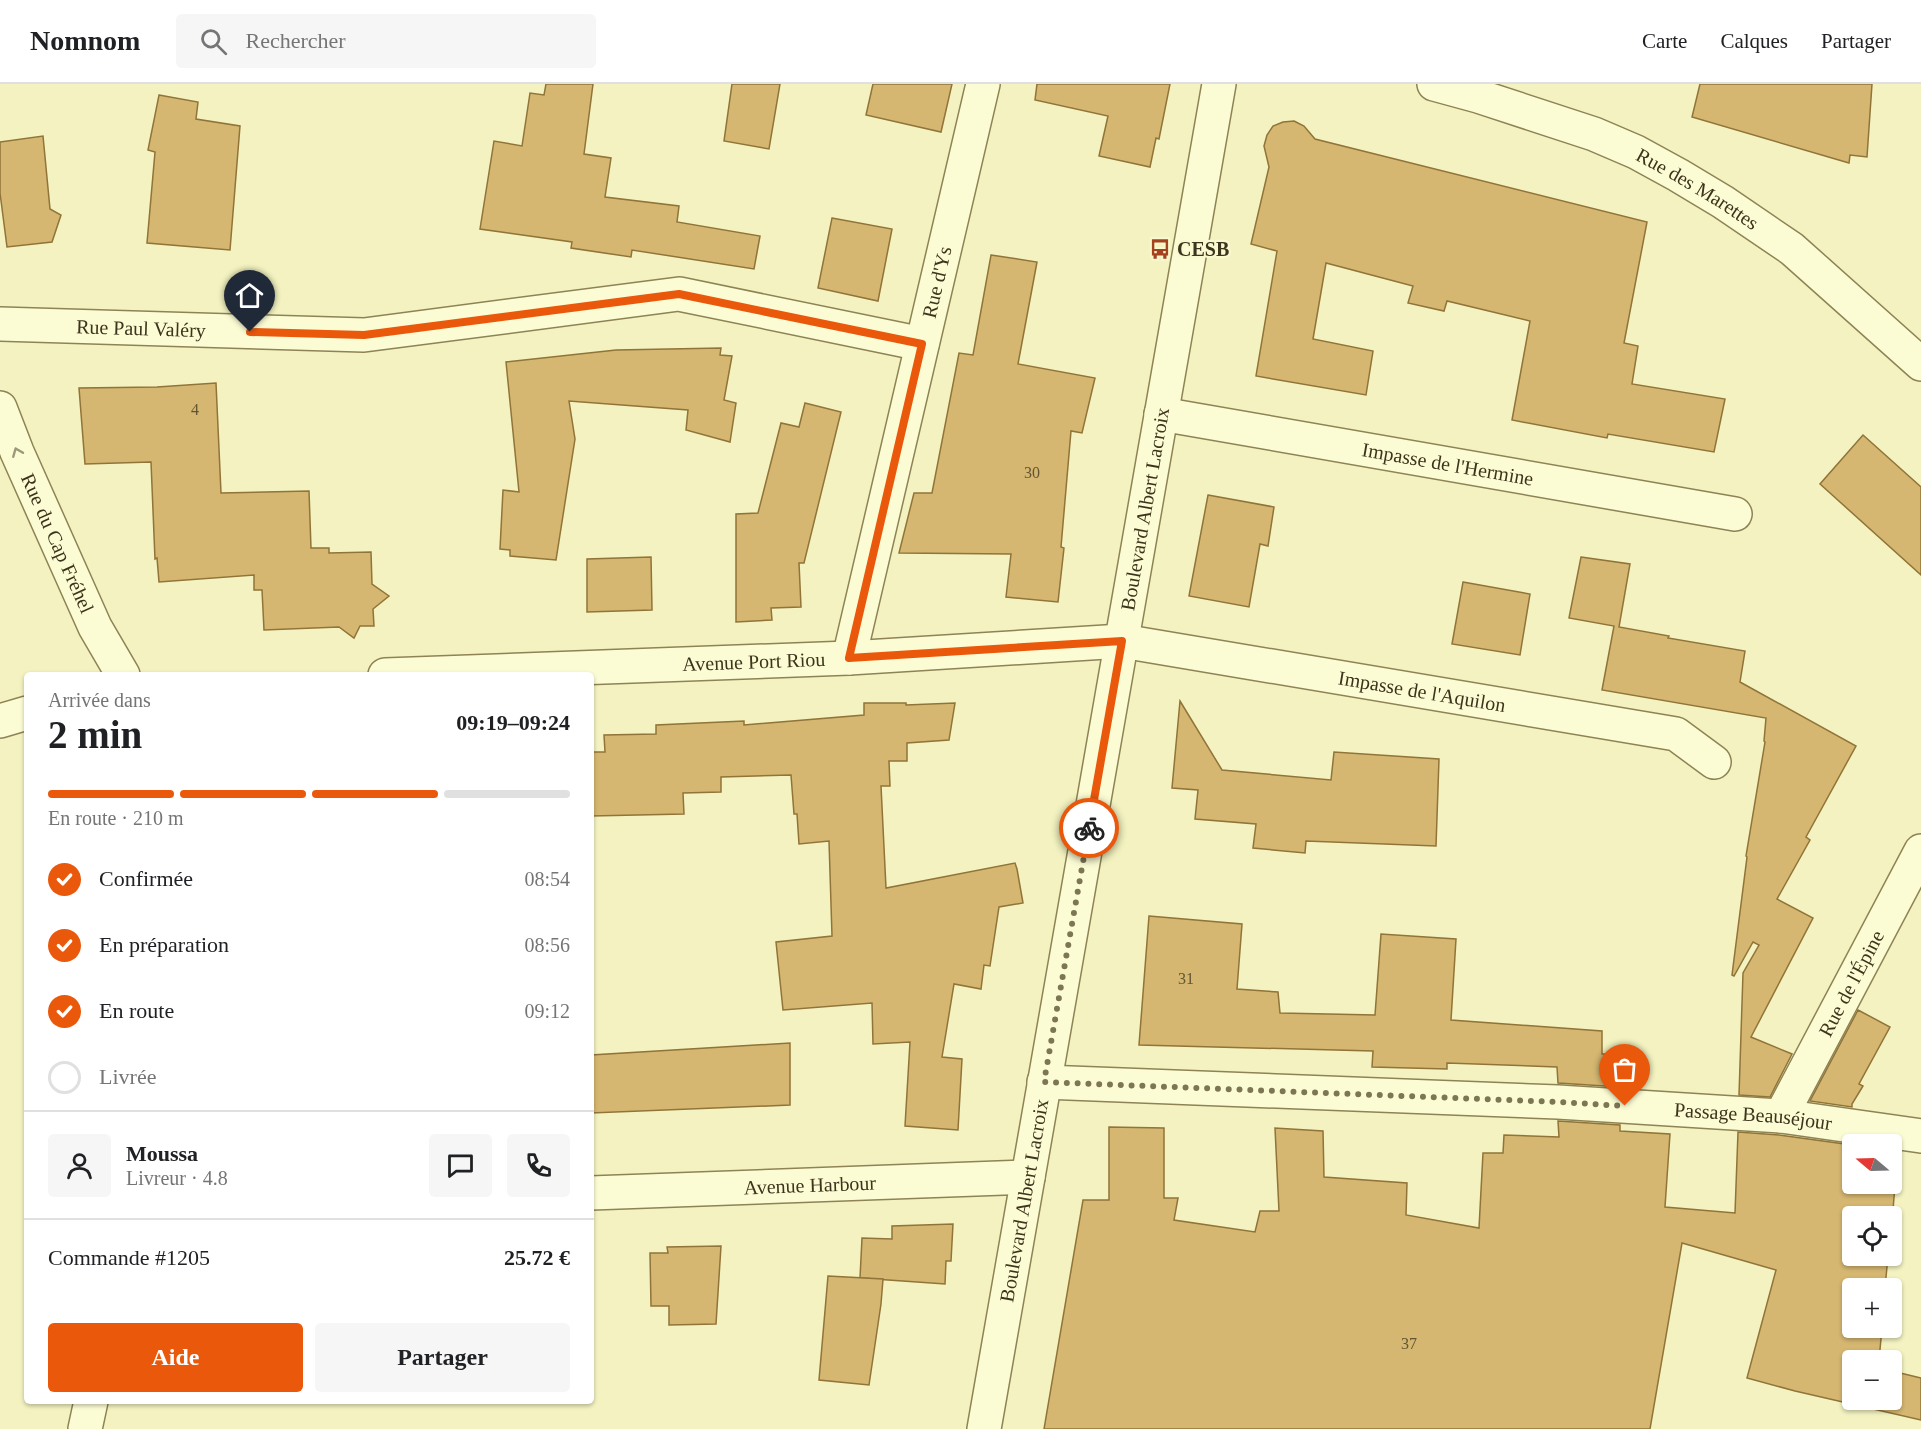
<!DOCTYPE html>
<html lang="fr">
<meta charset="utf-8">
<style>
body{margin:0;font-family:Georgia,serif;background:#f6f6f6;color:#202124;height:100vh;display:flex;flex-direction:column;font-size:22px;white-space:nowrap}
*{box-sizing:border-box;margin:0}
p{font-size:20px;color:#757577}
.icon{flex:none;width:33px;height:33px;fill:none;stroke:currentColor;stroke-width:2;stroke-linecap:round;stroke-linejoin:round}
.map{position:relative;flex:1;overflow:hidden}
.details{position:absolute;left:24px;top:588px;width:570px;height:732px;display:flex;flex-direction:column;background:#fff;border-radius:6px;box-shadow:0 2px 4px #0004}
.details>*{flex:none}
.needle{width:39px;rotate:289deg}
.controls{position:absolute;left:1842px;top:1050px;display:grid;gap:12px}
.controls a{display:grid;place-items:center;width:60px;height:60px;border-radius:6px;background:#fff;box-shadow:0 2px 4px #0004;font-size:30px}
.pin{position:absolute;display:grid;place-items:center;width:51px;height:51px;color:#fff;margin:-62px -26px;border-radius:50% 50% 50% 0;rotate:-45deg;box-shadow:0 0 6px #0007}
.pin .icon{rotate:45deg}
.courier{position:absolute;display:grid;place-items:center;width:60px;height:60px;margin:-30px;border:4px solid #ea580c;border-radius:50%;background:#fff;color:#222;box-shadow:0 2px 8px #0007}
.summary em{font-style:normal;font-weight:700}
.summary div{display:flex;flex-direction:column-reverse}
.summary{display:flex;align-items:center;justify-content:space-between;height:102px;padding:0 24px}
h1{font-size:39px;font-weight:700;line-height:45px}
.bar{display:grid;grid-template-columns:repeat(4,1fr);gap:9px 6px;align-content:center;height:72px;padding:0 24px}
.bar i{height:8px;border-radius:4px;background:#e0e0e0}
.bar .selected{background:#ea580c}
.bar p{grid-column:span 4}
.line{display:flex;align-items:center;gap:15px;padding:0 24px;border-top:2px solid #e0e0e0}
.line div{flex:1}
.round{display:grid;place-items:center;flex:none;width:63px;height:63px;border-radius:6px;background:#f6f6f6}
ol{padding:0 24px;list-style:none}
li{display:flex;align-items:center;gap:18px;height:66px}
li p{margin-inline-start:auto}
li .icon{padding:6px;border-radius:50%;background:#ea580c;color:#fff;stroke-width:4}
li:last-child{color:#757577}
li i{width:33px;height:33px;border:3px solid #e0e0e0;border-radius:50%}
.action{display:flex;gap:12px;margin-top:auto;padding:12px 24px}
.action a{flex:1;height:69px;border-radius:6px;background:#ea580c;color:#fff;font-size:24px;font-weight:700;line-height:69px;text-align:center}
.action a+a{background:#f6f6f6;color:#202124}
header{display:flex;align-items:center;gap:36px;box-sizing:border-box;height:84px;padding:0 30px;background:#fff;border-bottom:2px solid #e0e0e0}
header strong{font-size:28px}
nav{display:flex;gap:33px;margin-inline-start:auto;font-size:21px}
.search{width:420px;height:54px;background:#f6f6f6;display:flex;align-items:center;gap:15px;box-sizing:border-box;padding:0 21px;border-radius:6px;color:#757577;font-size:22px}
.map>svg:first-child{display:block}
.building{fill:#d5b771;stroke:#907438;stroke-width:1.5}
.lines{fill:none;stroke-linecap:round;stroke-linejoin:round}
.minor-casing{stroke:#8e8355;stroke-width:36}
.tertiary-casing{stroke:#8e8355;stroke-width:36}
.minor{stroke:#fcfcd4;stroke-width:33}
.tertiary{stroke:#fcfcd4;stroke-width:33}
.oneway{stroke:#9c9878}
.done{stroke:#7c7655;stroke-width:6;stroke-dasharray:0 10.8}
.route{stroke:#ea580c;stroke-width:8}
.labels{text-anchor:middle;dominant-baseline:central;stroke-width:4.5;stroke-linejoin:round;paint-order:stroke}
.number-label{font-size:16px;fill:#625531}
.street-label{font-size:20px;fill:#3c341c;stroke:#f9f9d0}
.poi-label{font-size:20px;font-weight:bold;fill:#3c341c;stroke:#f9f9d0;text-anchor:start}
</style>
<header>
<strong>Nomnom</strong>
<div class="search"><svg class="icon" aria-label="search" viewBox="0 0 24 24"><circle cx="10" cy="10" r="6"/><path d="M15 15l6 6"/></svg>Rechercher</div>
<nav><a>Carte</a><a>Calques</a><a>Partager</a></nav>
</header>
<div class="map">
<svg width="1921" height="1345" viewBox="0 0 1921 1345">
<rect width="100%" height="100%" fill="#f3f2c0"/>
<g class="building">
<path d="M546,0h47l-9,70 27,4 -6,39 74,9 -2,16 83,14 -6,33 -122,-19 -1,7 -60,-9 1,-6 -92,-13 14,-88 28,5 8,-53 14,2z"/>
<path d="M732,0h48l-11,65 -45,-8z"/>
<path d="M873,0h79l-11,48 -75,-17z"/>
<path d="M1037,0h133l-11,55 -3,-1 -6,29 -51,-11 9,-40 -73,-16z"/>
<path d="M1700,0h172l-5,73 -17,-2 -1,8 -157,-46z"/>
<path d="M159,11l39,7 -2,17 44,7 -10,124 -83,-7 8,-91 -7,-2z"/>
<path d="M1294,37l10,5 11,13 332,83 -23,121 14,3 -6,38 93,15 -11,53 -106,-18 -1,4 -95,-18 18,-99 -83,-20 -3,10 -36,-8 5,-17 -87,-23 -13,76 60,12 -7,44 -110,-19 21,-125 -26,-7 18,-77 -5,-21 3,-11 6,-9 10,-4z"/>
<path d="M43,52l7,73 11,6 -9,27 -45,5 -7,-54v-51z"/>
<path d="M832,134l60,11 -14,72 -60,-13z"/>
<path d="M991,171l46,7 -19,102 77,14 -13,55 -11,-2 -10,116 3,1 -6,54 -52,-5 5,-43 -112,-1 15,-60h18l27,-140 14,2z"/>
<path d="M721,264l-1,7 12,1 -8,44 12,3 -6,39 -44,-12 2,-20 -119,-9 6,38 -19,121 -46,-4v-6l-10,-1 3,-59 16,2 -13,-130 110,-12z"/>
<path d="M216,299l5,110 88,-2 2,57h18v5l42,-1 1,32 17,12 -16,13 1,17h-14l-6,12 -15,-11 -75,3 -2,-40h-8v-15l-95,7 -2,-24 -2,1 -4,-97 -66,2 -6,-76 78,-1z"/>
<path d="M805,319l36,9 -37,151h-5l2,44 -30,1 1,12 -36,2v-108l22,-1 23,-90 18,4z"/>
<path d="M1863,351l58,52v88l-101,-91z"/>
<path d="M1208,411l66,12 -6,39 -8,-2 -11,63 -60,-11z"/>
<path d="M651,473l1,53 -65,2v-53z"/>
<path d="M1581,473l49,7 -11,63 50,9 -1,2 77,13 -5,31 116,64 -50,91 4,3 -33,59 36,19 -62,119 41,17 -22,43 -31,-2 4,-122 16,-28 -6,-3 -19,34 -2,-1 15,-118 -1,-1 19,-114 -1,-1 2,-23 -164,-28 12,-64 -45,-8z"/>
<path d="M1463,498l67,12 -10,61 -68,-11z"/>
<path d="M1180,617l42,69 109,10 3,-28 105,7 -3,87 -130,-5 -1,12 -52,-5 3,-24 -61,-5 3,-29 -26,-2z"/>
<path d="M864,619h42v2l49,-2 -6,37 -42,3v18h-18l1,25h-9l5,102 129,-25 2,6 6,34 -24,4 -9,59 -6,-1 -3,24 -27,-5 -12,73 20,2 -4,71 -53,-4 5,-84 -37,2 -1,-41 -89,7 -7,-68 56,-6 -3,-95 -30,3 -2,-30h-3l-3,-39 -70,2v15l-38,1 1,21 -93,2v-64h14l-1,-17 52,-1v-9l88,-4v4l120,-10z"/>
<path d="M1149,832l93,8 -5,65 41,3 2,21 95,2 6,-81 75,5 -5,81 151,11v23h18v33l-62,-4 -1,-16 -110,-4v6l-75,-2 1,-16 -234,-6z"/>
<path d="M1858,926l32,17 -31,57 4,2 -11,18v3l-42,-6z"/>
<path d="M790,959v62l-199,8v-58z"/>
<path d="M1558,1037l62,4v6l50,3 -5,73 70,6 3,-81 41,3 73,10v39h40v-23h5l-5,61v-6h-40v40h36l-3,32h-33v40h30l-3,32h-27v40h40v-29l29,7v42l-126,-29 -48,-13 29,-108 -94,-27 -32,186h-606l39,-229h26v-73l55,1v70h14l-4,22 81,12 5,-21h19l-4,-83 48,3 1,46 83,6 -1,32 73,13 4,-75h20l1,-18 55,2z"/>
<path d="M953,1140l-2,37h-5l-1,23 -85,-6 2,-40 30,1v-13z"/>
<path d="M721,1162l-5,78 -47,1v-19h-18l-1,-53h18l-1,-6z"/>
<path d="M828,1192l55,3 -2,25 -12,81 -50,-5z"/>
</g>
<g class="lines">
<g class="minor-casing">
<g id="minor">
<path id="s1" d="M1434,0l44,12 116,38 42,18 42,23 45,27 69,47 129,115"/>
<path id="s2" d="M0,240l364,11 315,-41 243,50"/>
<path id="s3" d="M0,324l17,44 78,175 28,48"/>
<path id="s4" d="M1161,330l574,100"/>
<path id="s5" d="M849,574l134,-574"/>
<path id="s6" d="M385,591l464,-17 273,-17 554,93 38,28"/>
<path d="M0,637l27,-8"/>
<path id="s7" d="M1044,998l514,20 223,14 140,20"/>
<path id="s8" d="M1781,1032l140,-265"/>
<path id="s9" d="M591,1109l437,-16"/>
<path d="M85,1345l6,-28"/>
</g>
</g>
<g class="tertiary-casing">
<g id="tertiary">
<path id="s10" d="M984,1345l235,-1345"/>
</g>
</g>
<use href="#minor" class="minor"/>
<use href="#tertiary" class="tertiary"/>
</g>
<defs><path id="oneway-chevron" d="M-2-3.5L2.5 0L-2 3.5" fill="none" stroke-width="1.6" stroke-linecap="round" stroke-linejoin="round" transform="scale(1.5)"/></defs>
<use class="oneway" href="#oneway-chevron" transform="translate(17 368) rotate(-112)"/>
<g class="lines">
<path class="done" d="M1089,744l-45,254 514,20 67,4"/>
<path class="route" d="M250,248l114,3 315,-41 243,50 -73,314 273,-17 -33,187"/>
</g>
<defs>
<g id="bus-bare" transform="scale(1.62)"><path d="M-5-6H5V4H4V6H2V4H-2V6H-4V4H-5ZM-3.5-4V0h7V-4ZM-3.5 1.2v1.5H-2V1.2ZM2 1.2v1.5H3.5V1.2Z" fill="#a4431e" stroke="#f9f9d0" stroke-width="2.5" paint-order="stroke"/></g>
</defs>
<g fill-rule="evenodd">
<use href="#bus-bare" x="1160" y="165"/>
</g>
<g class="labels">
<g class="number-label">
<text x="195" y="325">4</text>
<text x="1032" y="388">30</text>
<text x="1186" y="894">31</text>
<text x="1409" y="1259">37</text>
</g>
<g class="street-label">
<text stroke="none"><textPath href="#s1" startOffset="285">Rue des Marettes</textPath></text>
<text stroke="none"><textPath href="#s5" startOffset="386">Rue d'Ys</textPath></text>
<text stroke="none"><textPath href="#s2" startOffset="141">Rue Paul Valéry</textPath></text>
<text stroke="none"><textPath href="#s4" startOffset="291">Impasse de l'Hermine</textPath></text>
<text stroke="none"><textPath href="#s10" startOffset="934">Boulevard Albert Lacroix</textPath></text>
<text stroke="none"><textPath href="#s3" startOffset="147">Rue du Cap Fréhel</textPath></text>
<text stroke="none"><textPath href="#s6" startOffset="369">Avenue Port Riou</textPath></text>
<text stroke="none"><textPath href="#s6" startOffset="1042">Impasse de l'Aquilon</textPath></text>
<text stroke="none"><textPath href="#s8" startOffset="150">Rue de l'Épine</textPath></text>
<text stroke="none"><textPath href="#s7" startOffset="710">Passage Beauséjour</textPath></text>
<text stroke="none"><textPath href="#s9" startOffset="219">Avenue Harbour</textPath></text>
<text stroke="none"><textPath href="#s10" startOffset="232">Boulevard Albert Lacroix</textPath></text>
</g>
<g class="poi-label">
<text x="1177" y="165">CESB</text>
</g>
</g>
</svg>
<div class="controls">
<a><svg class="needle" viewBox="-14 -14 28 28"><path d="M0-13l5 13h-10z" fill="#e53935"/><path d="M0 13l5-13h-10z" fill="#757577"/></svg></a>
<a><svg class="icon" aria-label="locate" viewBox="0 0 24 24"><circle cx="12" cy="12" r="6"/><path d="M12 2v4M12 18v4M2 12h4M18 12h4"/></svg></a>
<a>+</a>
<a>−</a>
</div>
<div class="pin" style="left:1625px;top:1022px;background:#ea580c"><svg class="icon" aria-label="bag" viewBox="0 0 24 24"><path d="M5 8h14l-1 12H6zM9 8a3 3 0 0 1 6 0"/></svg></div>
<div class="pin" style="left:250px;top:248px;background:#1f2937"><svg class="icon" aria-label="home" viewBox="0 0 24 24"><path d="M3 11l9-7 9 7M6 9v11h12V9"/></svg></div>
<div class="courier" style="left:1089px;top:744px"><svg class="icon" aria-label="bike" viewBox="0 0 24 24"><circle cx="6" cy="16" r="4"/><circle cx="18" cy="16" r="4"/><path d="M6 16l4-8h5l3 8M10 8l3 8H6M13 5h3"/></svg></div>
<section class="details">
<div class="summary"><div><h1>2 min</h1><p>Arrivée dans</p></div><em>09:19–09:24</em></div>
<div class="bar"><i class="selected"></i><i class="selected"></i><i class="selected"></i><i></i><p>En route · 210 m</p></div>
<ol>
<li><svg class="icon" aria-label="check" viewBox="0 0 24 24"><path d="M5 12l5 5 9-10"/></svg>Confirmée<p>08:54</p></li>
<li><svg class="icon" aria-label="check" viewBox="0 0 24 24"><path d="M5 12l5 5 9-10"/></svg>En préparation<p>08:56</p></li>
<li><svg class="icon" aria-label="check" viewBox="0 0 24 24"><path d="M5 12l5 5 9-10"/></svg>En route<p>09:12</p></li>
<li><i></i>Livrée</li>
</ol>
<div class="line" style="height:108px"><a class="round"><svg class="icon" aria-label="person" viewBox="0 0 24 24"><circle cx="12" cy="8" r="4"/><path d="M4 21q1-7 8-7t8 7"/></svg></a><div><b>Moussa</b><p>Livreur · 4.8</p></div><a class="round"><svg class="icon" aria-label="chat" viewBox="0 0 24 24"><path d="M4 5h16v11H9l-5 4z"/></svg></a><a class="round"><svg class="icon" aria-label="phone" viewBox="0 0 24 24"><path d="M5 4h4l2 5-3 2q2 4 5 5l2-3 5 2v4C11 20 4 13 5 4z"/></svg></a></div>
<div class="line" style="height:78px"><div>Commande #1205</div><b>25.72 €</b></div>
<div class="action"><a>Aide</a><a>Partager</a></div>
</section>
</div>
